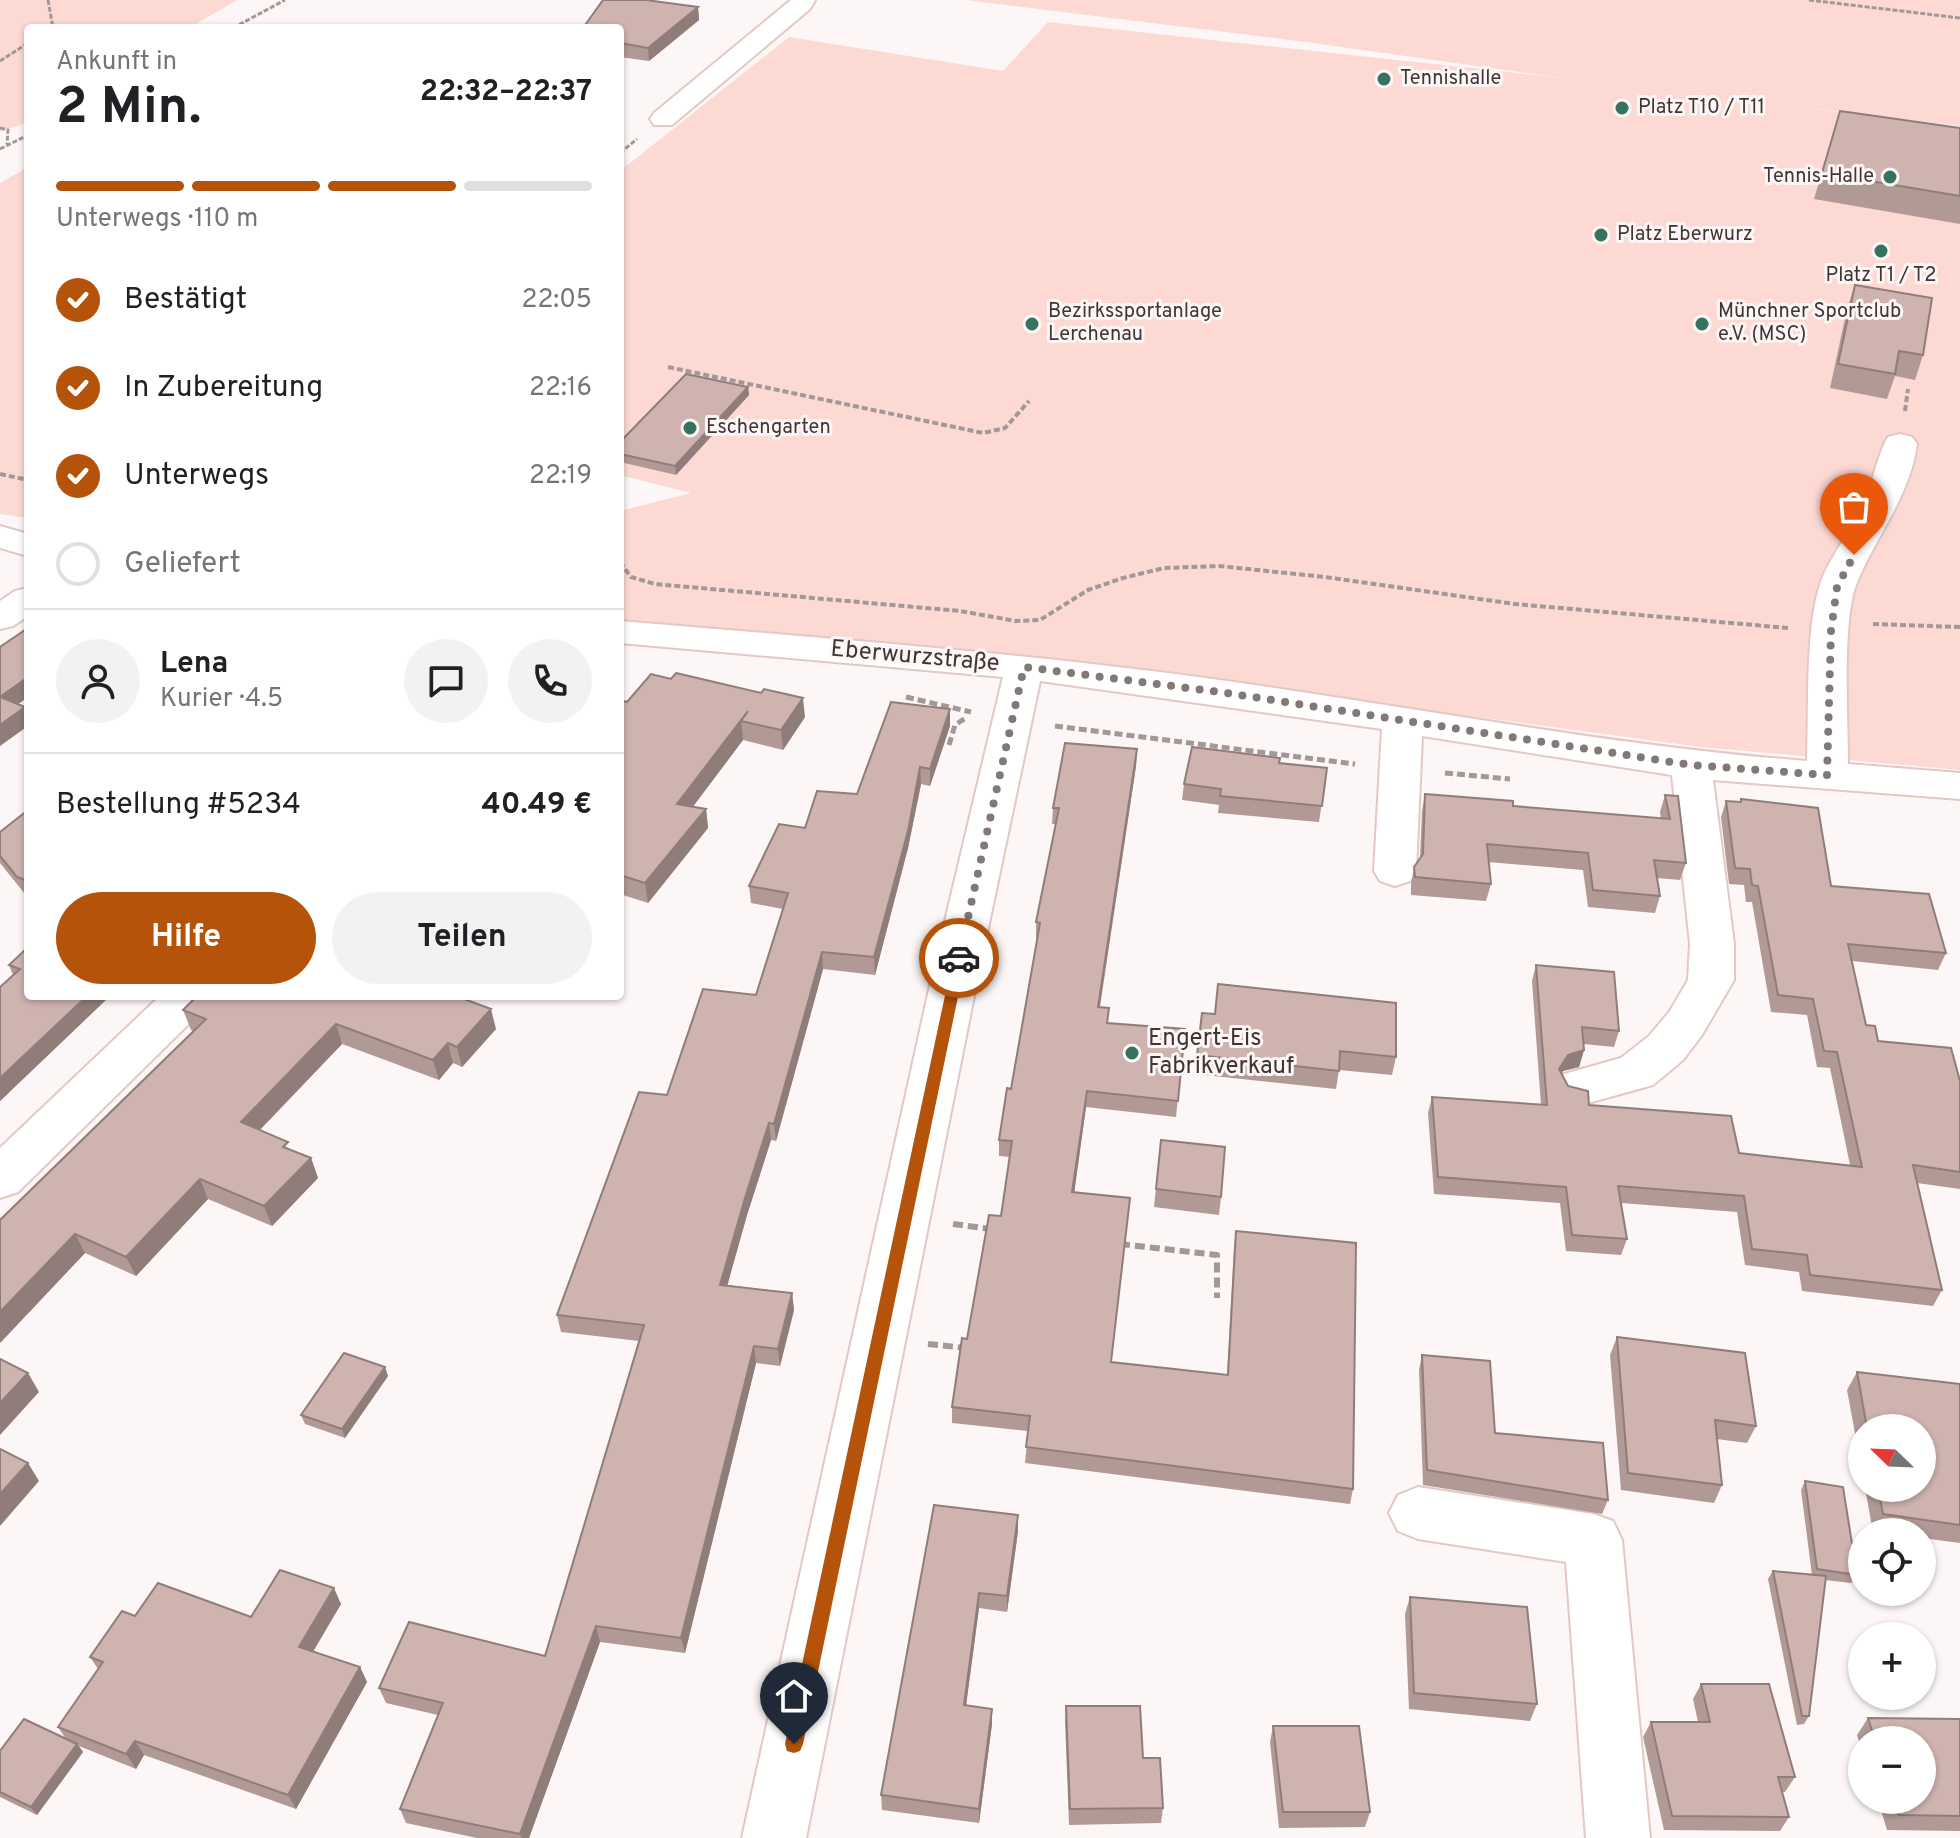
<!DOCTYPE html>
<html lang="de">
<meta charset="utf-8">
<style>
body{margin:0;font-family:Overpass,sans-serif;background:#f2f2f2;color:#202124;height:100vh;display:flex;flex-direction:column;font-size:30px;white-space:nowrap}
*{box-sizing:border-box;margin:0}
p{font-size:26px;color:#757577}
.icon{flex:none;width:44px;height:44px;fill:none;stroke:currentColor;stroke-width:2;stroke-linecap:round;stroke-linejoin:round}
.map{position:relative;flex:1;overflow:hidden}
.panel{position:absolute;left:24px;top:24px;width:600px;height:976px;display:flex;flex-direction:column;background:#fff;border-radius:8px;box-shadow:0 2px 6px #0004}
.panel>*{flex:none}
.needle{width:52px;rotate:293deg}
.fabs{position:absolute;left:1848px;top:1414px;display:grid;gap:16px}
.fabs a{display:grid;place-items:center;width:88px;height:88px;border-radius:50%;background:#fff;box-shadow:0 2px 6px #0004;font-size:40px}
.pin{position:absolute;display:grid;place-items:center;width:68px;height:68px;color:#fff;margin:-82px -34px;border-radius:50% 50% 50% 0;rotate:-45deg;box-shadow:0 0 8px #0007}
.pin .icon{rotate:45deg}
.courier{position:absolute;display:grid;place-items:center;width:80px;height:80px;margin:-40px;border:6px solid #b45309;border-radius:50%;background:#fff;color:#222;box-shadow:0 2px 10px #0007}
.head em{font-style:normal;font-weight:700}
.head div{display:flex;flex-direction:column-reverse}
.head{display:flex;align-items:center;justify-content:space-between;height:136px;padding:0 32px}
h1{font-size:52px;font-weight:700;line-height:60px}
.bar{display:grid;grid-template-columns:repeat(4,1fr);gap:12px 8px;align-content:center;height:96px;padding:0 32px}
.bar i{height:10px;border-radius:6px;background:#e0e0e0}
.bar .on{background:#b45309}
.bar p{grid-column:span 4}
.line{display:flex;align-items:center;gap:20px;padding:0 32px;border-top:2px solid #e0e0e0}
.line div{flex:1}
.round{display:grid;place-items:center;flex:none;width:84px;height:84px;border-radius:42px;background:#f2f2f2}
ol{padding:0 32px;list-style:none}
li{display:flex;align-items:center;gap:24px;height:88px}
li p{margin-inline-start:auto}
li .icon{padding:8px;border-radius:50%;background:#b45309;color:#fff;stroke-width:4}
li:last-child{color:#757577}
li i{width:44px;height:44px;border:4px solid #e0e0e0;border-radius:50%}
.cta{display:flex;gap:16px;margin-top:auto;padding:16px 32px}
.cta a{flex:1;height:92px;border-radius:48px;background:#b45309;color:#fff;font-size:32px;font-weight:700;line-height:92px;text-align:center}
.cta a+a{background:#f2f2f2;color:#202124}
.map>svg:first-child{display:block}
.green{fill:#fdd9d4}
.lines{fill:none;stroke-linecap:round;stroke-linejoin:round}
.minor-casing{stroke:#e3c8c4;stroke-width:4}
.path-far3{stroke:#a19897;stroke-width:3;stroke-dasharray:5 2;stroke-linecap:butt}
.path-far2{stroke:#a19897;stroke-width:4;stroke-dasharray:6 3;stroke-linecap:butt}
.path-far1{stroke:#a19897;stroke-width:5;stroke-dasharray:8 4;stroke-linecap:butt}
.path{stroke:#a19897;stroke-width:6;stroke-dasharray:10 5;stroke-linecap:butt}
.minor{fill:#fff;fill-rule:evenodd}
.wall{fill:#b19a96}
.shaded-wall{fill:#907d7a}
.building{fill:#ceb3af;stroke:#907d7a;stroke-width:2}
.route{fill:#b45309}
.done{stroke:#827977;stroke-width:8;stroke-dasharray:0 14.4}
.poi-dot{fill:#36735f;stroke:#fcf6f6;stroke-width:3}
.labels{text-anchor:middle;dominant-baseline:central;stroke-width:6;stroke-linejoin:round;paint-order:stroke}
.far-poi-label{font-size:20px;fill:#403533;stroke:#fcf6f6;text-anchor:start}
.street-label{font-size:24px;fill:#403533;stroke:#fcf6f6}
.poi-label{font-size:24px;fill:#403533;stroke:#fcf6f6;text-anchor:start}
</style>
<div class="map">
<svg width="1960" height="1838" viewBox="0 0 1960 1838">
<rect width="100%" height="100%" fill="#fcf6f6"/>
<g class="green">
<path d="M0,0h237l-48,28h-161v94l-28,10z"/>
<path d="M966,0h994v126l-160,-19 160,21v642l-259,-23 -663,-89 -418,-36v-111l71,-18 -71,-18v-304l169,-134 214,34 45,-49 514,56 -256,-36z"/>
<path d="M28,167v351l-28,-4v-331z"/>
</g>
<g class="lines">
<g class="minor-casing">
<g id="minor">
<path d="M791,0h24l-5,9 -138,116h-18l-4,-6 4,-6z"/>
<path d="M1900,434l12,3 5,7c-7,53 -42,93 -61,141 -14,37 -8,136 -8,179l112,9v26l-247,-19 21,164v36l-32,55 -19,25 -30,25 -72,20 -17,-5 -7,-13 7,-13 57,-16 28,-22 21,-25 18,-31 2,-36 -18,-169 -250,-39 -6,135 -6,10 -15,5 -15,-5 -6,-10 8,-142 -342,-48 -62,295 -172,862h-64l190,-862 71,-299 -383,-34v-22c203,17 405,32 607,60 194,27 385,65 580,80 2,-48 -2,-129 12,-173 8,-29 31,-54 44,-82 8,-18 16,-56 25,-69z"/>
<path d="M0,526l28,8v22l-28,-8z"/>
<path d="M28,588v28l-15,10 -13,3v-28l15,-10z"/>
<path d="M160,996h52l-7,12 -187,184 -18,6v-50z"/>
<path d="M1418,1487l175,27 20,7 9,19 28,298h-64l-20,-276 -148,-23 -20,-8 -9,-18 9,-18z"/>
</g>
</g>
<g class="path-far3">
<path d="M48,0l5,28"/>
<path d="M1809,0l151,18"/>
<path d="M233,28l52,-28"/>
<path d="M0,61l28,-18"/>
<path d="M0,128l8,2 -1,14"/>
<path d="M0,149l28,-14"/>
<path d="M620,153l17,-14"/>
</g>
<g class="path-far2">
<path d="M668,367l315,66 22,-5 24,-27"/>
<path d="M1905,411l3,-22"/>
<path d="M0,474l28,6"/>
<path d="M620,562l11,15 24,7 305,27 56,10 24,-1 48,-30 35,-12 41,-10 55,-2 106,11 190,27 273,24"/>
<path d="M1873,624l87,3"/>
</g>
<g class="path-far1">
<path d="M906,697l65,15"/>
<path d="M1055,726l300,38"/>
<path d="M949,745l6,-20 12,-8"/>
<path d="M1445,773l65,6"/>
</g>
<g class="path">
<path d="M953,1224l38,5"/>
<path d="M1120,1244l97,11v43"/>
<path d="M928,1344l38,4"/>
</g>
<use href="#minor" class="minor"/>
</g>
<g class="wall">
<path d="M698,7l1,13 -50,41 -29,-4v-29z"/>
<path d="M1840,111l120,17v96l-146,-25z"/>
<path d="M1855,285l68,70 -8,25 -20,-4 -8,23 -57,-11 17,-79z"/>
<path d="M748,387l1,8 -73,80 -56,-13v-20z"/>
<path d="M620,700l7,2 178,15 -22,33 -40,-10 -50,66 13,3 2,19 -60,75 -28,-9z"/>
<path d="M950,726l-20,60 -9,-2 -13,64 -33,127 -52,-6 -47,172 -5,-1 -24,75 -20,70 65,8 2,17 -14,56 -24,-3 -71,290 -85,-11 -71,196h-52l-71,-15 -6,-14 38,-94 -52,-12 -7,-15 166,-32 94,-315 -78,-9 -4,-17 110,-220 89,-100 27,-86 -32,-6 -2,-17 56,-58 52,-34z"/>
<path d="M1137,749l-1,17 -36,241 8,16 77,6 -9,88 -90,-10 -12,85 38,170 115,13 7,-128 2,-16 117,258 -3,15 -325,-41 3,-32 -76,-8v-16l15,-68 34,-123 9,-59 -11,-1v-16l12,-51 27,-150h-2v-17l20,-98h-4l1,-16z"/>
<path d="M1280,763l47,5 -8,54 -101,-9 1,-8 -37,-5 2,-16z"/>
<path d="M1425,794l88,12 148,13 -1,-7 5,-17 21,68 -6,17 -23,-2 3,18 -5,17 -67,-6 -5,-37 -95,-8 3,22 -5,17 -75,-6v-11l3,-17 6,-9 2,-47z"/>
<path d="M1741,799l90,87 115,67 -8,17 -86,-9 14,64 12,16 82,40v108l-43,-6 25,107 -9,16 -131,-15 -3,-19 -54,-7 -8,-53 -116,-9 6,36 -6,16 -55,-4 -6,-48 -126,-9 -6,-81 4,-16 109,8 -9,-124 4,-16 83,66 -5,16 -30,-3v6l-5,17 -16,4 -1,3 6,12 21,19 150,48 111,12 -20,-97 -13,-1 -10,-52 -36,-3 -19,-110h-6l-2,-17 -15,-1 -8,-67 5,-16 14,1z"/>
<path d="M28,810v85l-3,-1 -25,-31v-31z"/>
<path d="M28,947v49h82l-110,105 13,-126 -4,-10z"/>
<path d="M183,1010l313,19 -34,38 -9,-4 -14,17 -97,-36 -82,86 31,20 20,8 7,20 -46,48 -64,-27 -72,77 -51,-23 -85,90 193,-312 -2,-1z"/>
<path d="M1202,1013l194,44 -4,18 -53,-5 -3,19 -141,-15z"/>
<path d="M1161,1140l60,57 -2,18 -65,-8z"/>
<path d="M1617,1337l139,89 -9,17 -30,-4 5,46 -8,18 -93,-13 -11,-135z"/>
<path d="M1422,1355l73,78 113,67 -6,14 -179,-29 -4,-115z"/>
<path d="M1857,1372l103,12v159l-38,-5v-6h-49l-8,-44h57v-60h-60v43l-15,-81z"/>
<path d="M388,1376l-43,62 -40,-14 -4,-9z"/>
<path d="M1805,1481l52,94 -6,8 -26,-3 -16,136 -5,8 -7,1 -29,-146 5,-8 39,4 -11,-85z"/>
<path d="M934,1505l84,26 -11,81 -28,-4 -13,98 26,18 -13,99 -97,-13 -1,-15z"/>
<path d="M1410,1597l127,107 -7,17 -121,-12 -4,-95z"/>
<path d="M341,1604l-28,47 47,16 7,15 -71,127 -152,-54 -8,14 -57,-23 4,6 -46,63 -37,-18v-46l66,-12 -8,-12 40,-58 -8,-12 45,-41 116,1z"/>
<path d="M1701,1684l94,93 -10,15h-3l7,25 -9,14 -116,-1 -21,-93 8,-15h47l-5,-23z"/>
<path d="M1066,1706l77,52 20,50 -2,15 -92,2 -4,-103z"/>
<path d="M1868,1718l92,1v112l-73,-1 -9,-30h44v-60h-60v10l-5,-15z"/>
<path d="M1273,1726l97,86 -5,15 -86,1 -9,-86z"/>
</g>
<g class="shaded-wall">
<path d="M698,7l1,13 -50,41 -1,-13z"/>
<path d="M748,387l1,8 -73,80 -1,-9z"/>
<path d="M28,677v20l-22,16 -6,-15z"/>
<path d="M803,698l2,19 -22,33 -2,-20z"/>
<path d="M25,707l3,7v12l-28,20v-21z"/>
<path d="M950,709v17l-20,60v-17z"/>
<path d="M741,721l2,19 -63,84 -3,-20z"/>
<path d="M1137,749l-1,17 -39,257 1,-16z"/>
<path d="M920,767l1,17 -13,64 -33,127 -1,-18z"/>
<path d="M706,809l2,19 -60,75 -3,-20z"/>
<path d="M822,952l1,17 -47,172 -2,-17z"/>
<path d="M87,996h23l-110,105v-23z"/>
<path d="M491,1009l5,20 -34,38 -5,-20z"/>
<path d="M336,1024l6,20 -94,98 -7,-20z"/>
<path d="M448,1043l5,20 -14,17 -6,-20z"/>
<path d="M1584,1050l-5,17 -16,4 -9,15 5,-17 9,-14z"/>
<path d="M1087,1091l-1,16 -14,102v-17z"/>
<path d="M769,1123l2,17 -24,75 -24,86 -3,-16 25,-87z"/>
<path d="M311,1158l7,20 -46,48 -8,-20z"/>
<path d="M200,1179l8,20 -72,77 -10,-19z"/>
<path d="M75,1234l10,19 -85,90v-31z"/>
<path d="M792,1293l2,17 -14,56 -2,-17z"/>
<path d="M754,1346l2,17 -71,290 -4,-15z"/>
<path d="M385,1367l3,9 -43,62 -3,-9z"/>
<path d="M28,1373l11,19 -39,43v-32z"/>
<path d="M28,1463l11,18 -39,45v-32z"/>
<path d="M1018,1515v16l-11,81v-16z"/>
<path d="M334,1588l7,16 -34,58 -8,-15z"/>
<path d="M979,1593v15l-15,112v-15z"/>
<path d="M596,1626l4,16 -71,196h-7l-2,-4z"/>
<path d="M360,1667l7,15 -71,127 -8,-14z"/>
<path d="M992,1709v15l-13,99v-14z"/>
<path d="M135,1741l9,14 -8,14 -10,-15z"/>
<path d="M77,1744l6,8 -46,63 -6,-8z"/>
</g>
<g class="building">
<path d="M603,0h43l52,7 -50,41 -28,-5v-15h-37z"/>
<path d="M1840,111l120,17v68l-138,-23z"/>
<path d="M1855,285l77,13 -9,57 -24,-4 -4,23 -57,-10z"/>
<path d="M686,374l62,13 -73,79 -55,-12v-12z"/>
<path d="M28,628v49l-28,20v-50z"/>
<path d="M676,673l85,20 3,-4 39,9 -22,32 -40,-9 7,-10 -71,93 29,5 -61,74 -25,-8v-175l7,2 24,-28 20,5z"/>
<path d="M0,697l25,10 -25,18z"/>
<path d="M891,702l59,7 -20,60 -10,-2 -12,64 -34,126 -52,-5 -48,172 -5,-1 -24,75 -25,87 72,8 -14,56 -24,-3 -73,292 -85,-12 -76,208 -120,-25 43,-106 -64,-15 30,-66 136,34 99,-331 -87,-10 82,-223 28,3 36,-106 53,6 32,-102 -39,-7 30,-62 26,4 12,-37 40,3z"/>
<path d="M1065,743l72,6 -39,258 11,1 -2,15 78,6 -7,72 -91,-10 -15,101 58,6 -19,164 117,13 8,-144 120,12 -3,246 -327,-42 4,-31 -78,-9 10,-69 5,1 22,-124 12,1 11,-75 -13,-1 8,-52 4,1 29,-166 -4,-1 23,-114h-6z"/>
<path d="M1192,747l88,11 -1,5 48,5 -5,38 -102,-10 1,-7 -37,-5z"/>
<path d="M1425,794l88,7v5l157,13 -5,-24 13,1 8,67 -32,-3 6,36 -67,-6 -5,-37 -101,-9 4,40 -76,-7 -1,-10 9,-13z"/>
<path d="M1741,799l77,9 13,78 98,8 17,59 -98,-9 18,81 9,1 3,15 73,7 9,33v91l-47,-7 29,125 -132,-15 -3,-20 -55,-6 -8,-53 -126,-10 9,53 -55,-4 -6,-48 -128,-10 -6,-80 115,8 -11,-140 78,7 5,59 -37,-4 2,23 -16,5 -9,14 9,17 20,5 1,14 142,11 8,37 123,14 -25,-115 -13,-1 -11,-52 -35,-4 -20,-109 -6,-1 -2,-16 -15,-1 -9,-67 15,1z"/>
<path d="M28,810v71l-11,-4 -17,-21v-24z"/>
<path d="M28,947v49h59l-87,82v-91l20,-18 -11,-4z"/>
<path d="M1218,984l178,19v54l-56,-6 -1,20 -142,-16 5,-42 13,1z"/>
<path d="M197,996h259l35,13 -34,38 -9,-4 -15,17 -97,-36 -95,98 47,20 -5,5 28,11 -47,48 -64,-27 -74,78 -51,-23 -75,78v-92l206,-201 -23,-9z"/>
<path d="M1161,1140l64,7 -4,50 -65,-8z"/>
<path d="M1617,1337l128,16 11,73 -41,-6 7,65 -94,-12z"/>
<path d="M344,1353l41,14 -43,62 -41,-14z"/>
<path d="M1422,1355l68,6 5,72 108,10 5,57 -181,-30z"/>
<path d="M0,1359l28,14 -28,30z"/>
<path d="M1857,1372l103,12v141l-77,-11 -5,-26h44v-60h-55z"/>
<path d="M0,1449l28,14 -28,31z"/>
<path d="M1805,1481l38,6 14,88 -40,-6z"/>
<path d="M934,1505l84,10 -11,81 -28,-3 -15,112 28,4 -13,100 -98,-14z"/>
<path d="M280,1570l54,18 -35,59 61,20 -72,128 -153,-54 -9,13 -68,-27 45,-65 -13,-5 32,-46 13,5 23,-33 93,34z"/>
<path d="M1773,1571l53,5 -17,140h-7z"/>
<path d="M1410,1597l117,10 10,97 -123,-11z"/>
<path d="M1701,1684h68l26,93h-17l11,40 -117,-1 -21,-94h59z"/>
<path d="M1066,1706h74l3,52h17l3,50 -93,1z"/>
<path d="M1868,1718l92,1v97l-61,-1 -5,-15h28v-60h-47z"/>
<path d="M24,1719l53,25 -46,63 -31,-15v-41z"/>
<path d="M1273,1726h86l11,86h-87z"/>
</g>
<path class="route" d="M959,953l7,5 -163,786 -3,7 -6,2 -7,-2 -2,-7 168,-786z"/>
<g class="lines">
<path class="done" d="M959,958l65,-291 203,26 464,72 136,10 4,-144 6,-44 17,-32"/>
</g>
<g class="poi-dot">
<circle cx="1384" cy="79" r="8"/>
<circle cx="1622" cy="108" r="8"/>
<circle cx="1890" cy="177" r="8"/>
<circle cx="1601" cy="235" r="8"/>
<circle cx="1881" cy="251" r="8"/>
<circle cx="1032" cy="324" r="8"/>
<circle cx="1702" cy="324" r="8"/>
<circle cx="690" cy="428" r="8"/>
<circle cx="1132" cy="1053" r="8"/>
</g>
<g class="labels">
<g class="far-poi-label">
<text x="1400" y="79">Tennishalle</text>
<text x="1638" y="108">Platz T10 / T11</text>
<text x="1874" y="177" text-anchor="end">Tennis-Halle</text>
<text x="1617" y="235">Platz Eberwurz</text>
<text x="1881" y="276" text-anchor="middle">Platz T1 / T2</text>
<text x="1048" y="312">Bezirkssportanlage<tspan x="1048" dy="23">Lerchenau</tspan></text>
<text x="1718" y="312">Münchner Sportclub<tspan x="1718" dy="23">e.V. (MSC)</tspan></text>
<text x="706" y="428">Eschengarten</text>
</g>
<g class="street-label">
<text transform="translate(915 657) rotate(5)">Eberwurzstraße</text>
</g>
<g class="poi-label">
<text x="1148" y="1039">Engert-Eis<tspan x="1148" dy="28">Fabrikverkauf</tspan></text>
</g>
</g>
</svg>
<div class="fabs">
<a><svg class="needle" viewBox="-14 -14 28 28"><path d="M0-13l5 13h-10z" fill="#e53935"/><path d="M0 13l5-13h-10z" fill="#757577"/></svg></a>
<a><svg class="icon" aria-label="locate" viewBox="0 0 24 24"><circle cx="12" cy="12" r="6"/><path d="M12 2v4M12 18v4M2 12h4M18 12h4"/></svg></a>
<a>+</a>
<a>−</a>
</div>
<div class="pin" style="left:1854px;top:555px;background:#ea580c"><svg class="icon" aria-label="bag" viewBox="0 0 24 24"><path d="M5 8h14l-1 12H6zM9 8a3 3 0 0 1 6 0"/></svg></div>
<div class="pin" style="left:794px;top:1744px;background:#1f2937"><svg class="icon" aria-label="home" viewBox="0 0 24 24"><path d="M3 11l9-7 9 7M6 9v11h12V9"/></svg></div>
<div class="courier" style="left:959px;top:958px"><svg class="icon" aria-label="car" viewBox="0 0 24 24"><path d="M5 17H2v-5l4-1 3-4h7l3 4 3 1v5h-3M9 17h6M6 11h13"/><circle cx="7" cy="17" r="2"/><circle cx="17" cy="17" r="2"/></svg></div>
<section class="panel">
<div class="head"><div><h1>2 Min.</h1><p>Ankunft in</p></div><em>22:32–22:37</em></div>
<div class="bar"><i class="on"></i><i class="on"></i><i class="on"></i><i></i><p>Unterwegs · 110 m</p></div>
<ol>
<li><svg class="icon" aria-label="check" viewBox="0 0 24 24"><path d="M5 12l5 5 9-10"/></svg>Bestätigt<p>22:05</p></li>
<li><svg class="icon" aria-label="check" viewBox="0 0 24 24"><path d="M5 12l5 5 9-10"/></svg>In Zubereitung<p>22:16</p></li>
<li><svg class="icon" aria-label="check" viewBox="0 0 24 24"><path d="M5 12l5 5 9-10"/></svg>Unterwegs<p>22:19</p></li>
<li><i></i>Geliefert</li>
</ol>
<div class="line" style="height:144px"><a class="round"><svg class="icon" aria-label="person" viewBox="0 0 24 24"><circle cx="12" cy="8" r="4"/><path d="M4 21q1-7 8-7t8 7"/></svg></a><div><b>Lena</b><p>Kurier · 4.5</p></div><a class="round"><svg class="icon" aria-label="chat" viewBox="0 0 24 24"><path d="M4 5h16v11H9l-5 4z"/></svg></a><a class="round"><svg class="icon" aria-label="phone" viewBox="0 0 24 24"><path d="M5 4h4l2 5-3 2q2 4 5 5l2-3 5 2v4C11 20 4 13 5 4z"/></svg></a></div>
<div class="line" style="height:104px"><div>Bestellung #5234</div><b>40.49 €</b></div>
<div class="cta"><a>Hilfe</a><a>Teilen</a></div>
</section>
</div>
